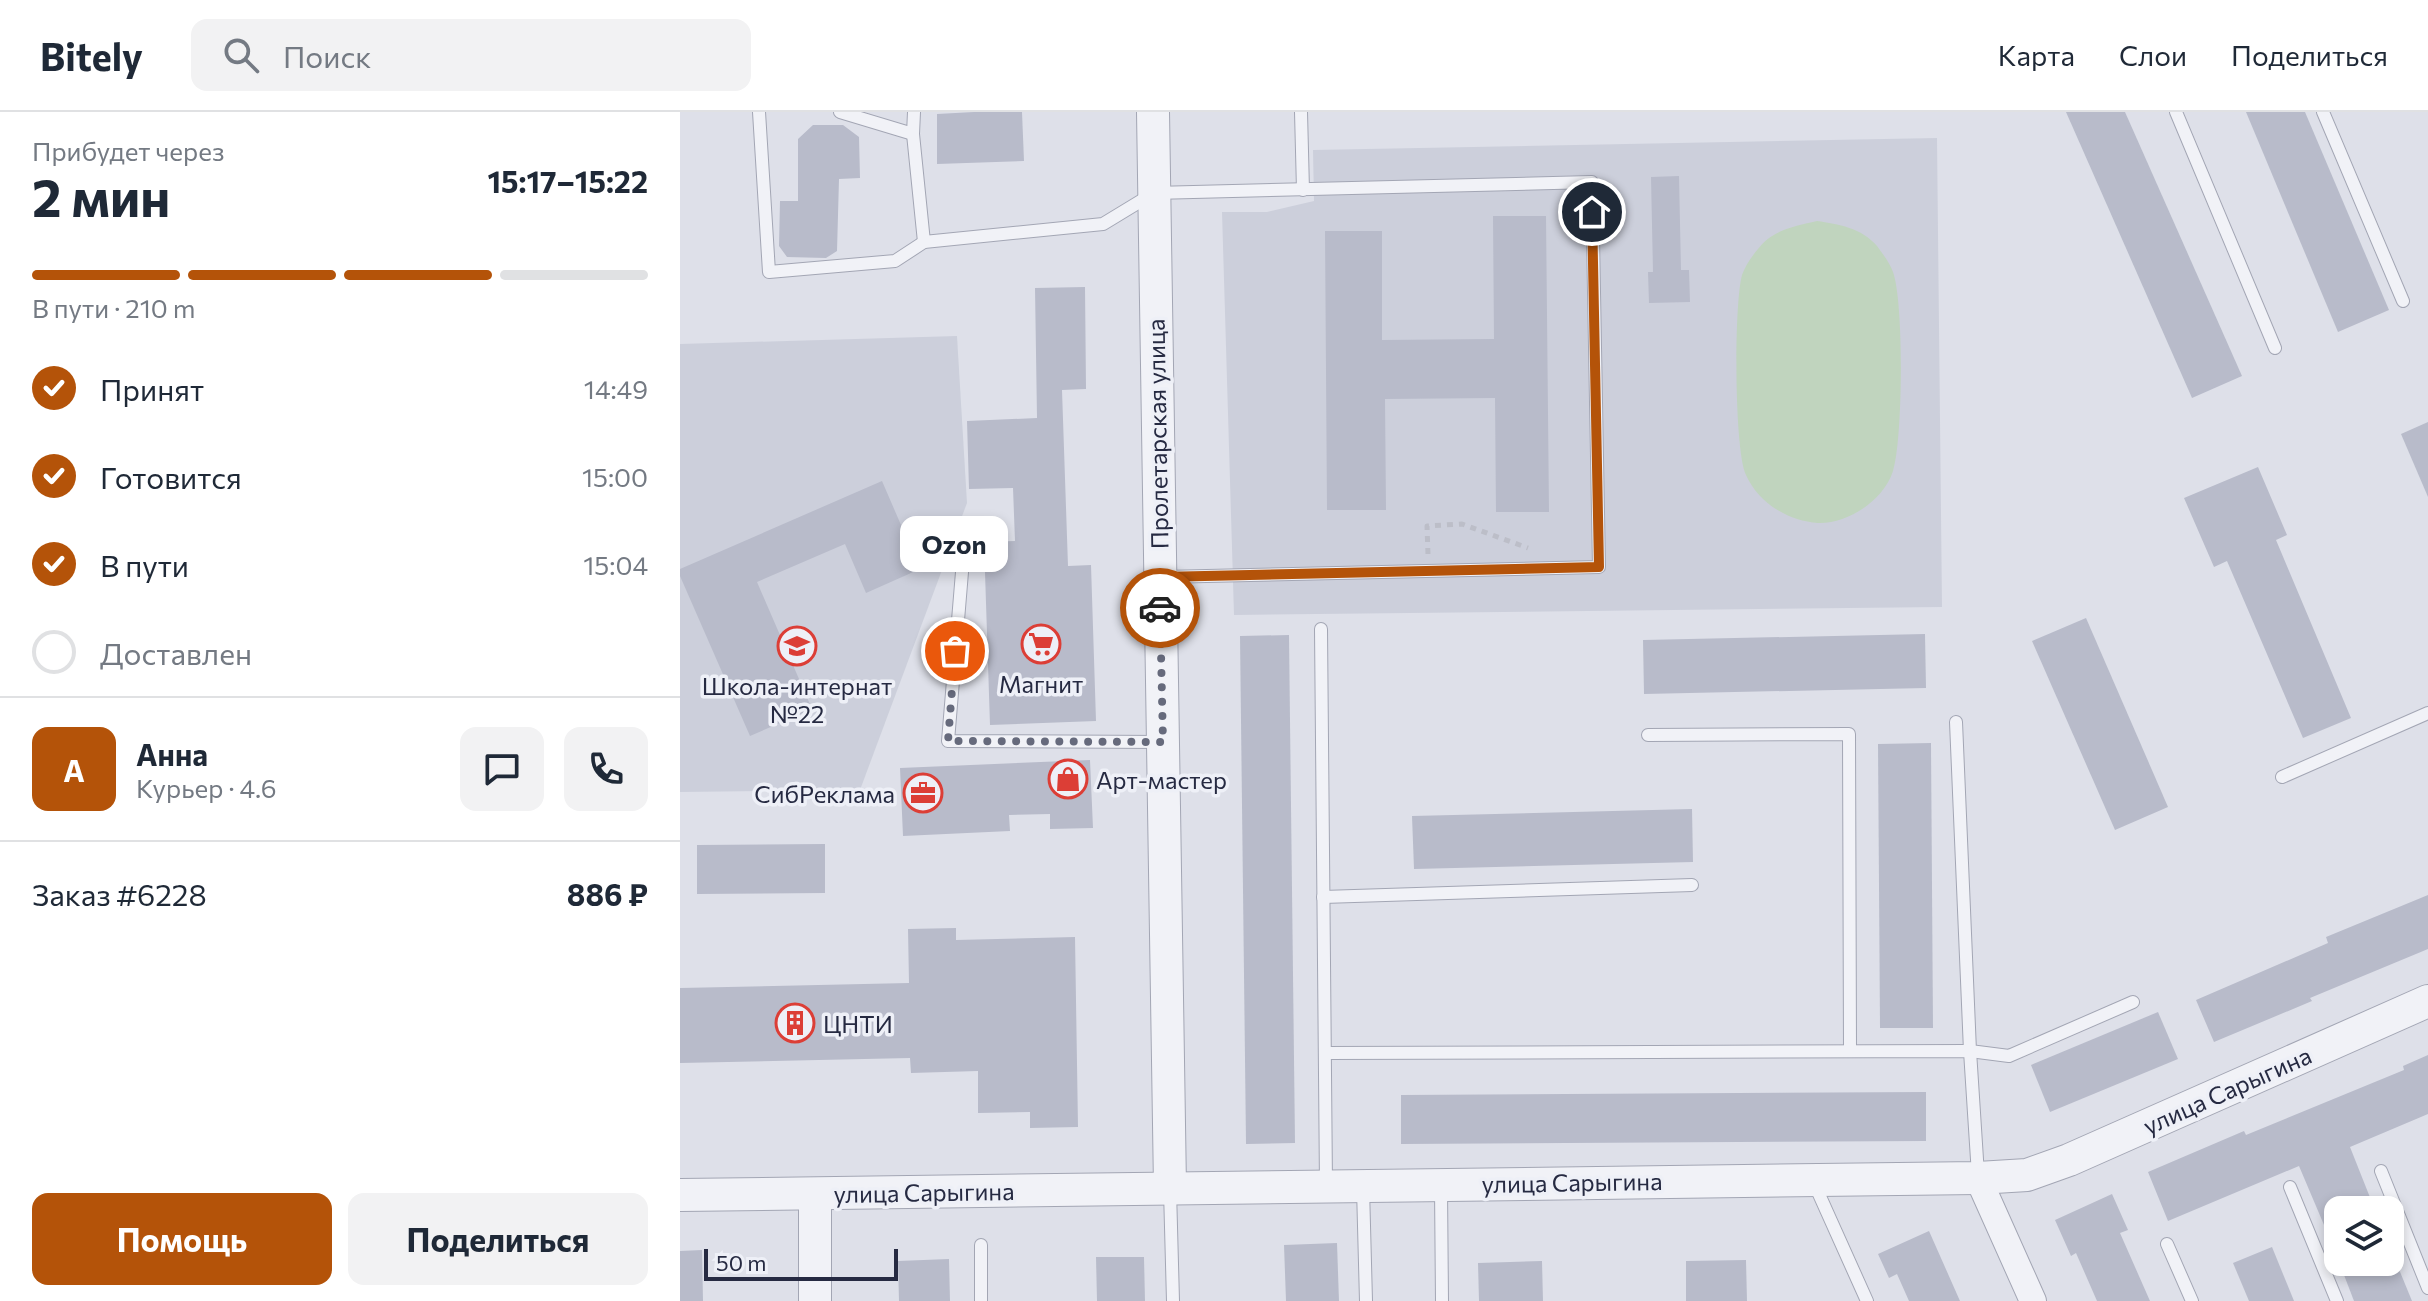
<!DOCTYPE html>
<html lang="ru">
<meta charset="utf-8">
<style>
body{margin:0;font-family:Commissioner,sans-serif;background:#f2f2f3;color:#1f2937;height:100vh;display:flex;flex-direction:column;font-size:30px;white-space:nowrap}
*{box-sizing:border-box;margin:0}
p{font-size:26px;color:#747a83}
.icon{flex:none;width:44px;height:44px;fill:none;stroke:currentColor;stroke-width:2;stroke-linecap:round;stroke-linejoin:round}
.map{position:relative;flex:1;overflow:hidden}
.side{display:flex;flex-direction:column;background:#fff;width:680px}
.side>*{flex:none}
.buttons{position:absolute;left:1644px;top:1084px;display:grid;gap:16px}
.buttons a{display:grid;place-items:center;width:80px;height:80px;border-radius:16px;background:#fff;box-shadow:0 4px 12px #0003;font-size:40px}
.scale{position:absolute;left:24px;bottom:20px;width:194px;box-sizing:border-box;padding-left:8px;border:4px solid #262a42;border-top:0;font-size:22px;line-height:28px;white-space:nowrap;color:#262a42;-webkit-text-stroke:6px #eef0f7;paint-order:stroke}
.pin{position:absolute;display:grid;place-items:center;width:68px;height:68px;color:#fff;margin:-34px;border:4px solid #fff;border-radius:50%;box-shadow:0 2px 8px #0007}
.courier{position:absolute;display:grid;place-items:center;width:80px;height:80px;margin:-40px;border:6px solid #b45309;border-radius:50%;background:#fff;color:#222;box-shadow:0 2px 10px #0007}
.bubble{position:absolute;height:56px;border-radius:16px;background:#fff;box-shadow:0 4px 12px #0003;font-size:26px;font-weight:700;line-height:56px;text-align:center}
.summary em{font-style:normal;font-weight:700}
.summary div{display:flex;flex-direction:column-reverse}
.summary{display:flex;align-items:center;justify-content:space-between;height:136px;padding:0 32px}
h1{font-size:52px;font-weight:700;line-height:60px}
.bar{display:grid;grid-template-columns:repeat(4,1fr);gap:12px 8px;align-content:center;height:96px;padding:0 32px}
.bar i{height:10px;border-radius:6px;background:#e0e1e3}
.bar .current{background:#b45309}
.bar p{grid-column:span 4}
.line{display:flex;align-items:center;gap:20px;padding:0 32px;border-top:2px solid #e0e1e3}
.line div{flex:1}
.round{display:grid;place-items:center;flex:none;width:84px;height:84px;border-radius:16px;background:#f2f2f3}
ol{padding:0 32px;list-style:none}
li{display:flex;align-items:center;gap:24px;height:88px}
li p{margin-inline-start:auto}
li .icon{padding:8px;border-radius:50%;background:#b45309;color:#fff;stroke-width:4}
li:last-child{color:#747a83}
li i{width:44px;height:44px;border:4px solid #e0e1e3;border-radius:50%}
.action{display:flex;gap:16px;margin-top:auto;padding:16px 32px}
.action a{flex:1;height:92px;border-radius:16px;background:#b45309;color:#fff;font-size:32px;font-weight:700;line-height:92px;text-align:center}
.action a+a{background:#f2f2f3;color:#1f2937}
header{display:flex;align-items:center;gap:48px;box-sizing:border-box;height:112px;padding:0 40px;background:#fff;border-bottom:2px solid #e0e1e3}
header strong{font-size:38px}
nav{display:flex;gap:44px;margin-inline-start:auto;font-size:28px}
.search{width:560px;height:72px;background:#f2f2f3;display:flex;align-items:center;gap:20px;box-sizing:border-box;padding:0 28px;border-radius:16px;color:#747a83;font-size:30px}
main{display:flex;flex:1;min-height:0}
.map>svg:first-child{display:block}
.built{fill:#cccfdb}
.green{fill:#c0d4be}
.building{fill:#b8bbca}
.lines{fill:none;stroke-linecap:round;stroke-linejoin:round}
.service-casing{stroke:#a3a6b4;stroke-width:14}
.minor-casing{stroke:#a3a6b4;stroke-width:28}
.tertiary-casing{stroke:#a3a6b4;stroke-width:34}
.path{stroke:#bcbec8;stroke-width:5;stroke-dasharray:6 6;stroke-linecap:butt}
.service{stroke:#f1f2f7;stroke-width:12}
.minor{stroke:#f1f2f7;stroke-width:26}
.tertiary{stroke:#f1f2f7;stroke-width:32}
.done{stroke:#666a7c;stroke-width:8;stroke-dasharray:0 14.4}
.route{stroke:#b45309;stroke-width:10}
.labels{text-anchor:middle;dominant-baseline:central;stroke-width:7;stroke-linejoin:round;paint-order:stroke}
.street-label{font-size:24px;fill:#262a42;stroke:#eef0f7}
.poi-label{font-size:24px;fill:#262a42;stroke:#eef0f7}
</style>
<header>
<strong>Bitely</strong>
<div class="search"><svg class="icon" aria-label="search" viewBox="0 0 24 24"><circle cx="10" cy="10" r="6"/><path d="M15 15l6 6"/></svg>Поиск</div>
<nav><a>Карта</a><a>Слои</a><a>Поделиться</a></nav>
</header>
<main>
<section class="side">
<div class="summary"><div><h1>2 мин</h1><p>Прибудет через</p></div><em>15:17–15:22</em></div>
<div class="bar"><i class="current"></i><i class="current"></i><i class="current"></i><i></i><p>В пути · 210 m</p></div>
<ol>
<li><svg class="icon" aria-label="check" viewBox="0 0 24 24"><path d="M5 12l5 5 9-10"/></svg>Принят<p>14:49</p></li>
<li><svg class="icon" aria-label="check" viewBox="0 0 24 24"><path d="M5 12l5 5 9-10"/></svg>Готовится<p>15:00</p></li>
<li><svg class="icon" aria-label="check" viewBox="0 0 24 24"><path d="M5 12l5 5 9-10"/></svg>В пути<p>15:04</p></li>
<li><i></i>Доставлен</li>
</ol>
<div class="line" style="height:144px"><b class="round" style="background:#b45309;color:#fff">А</b><div><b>Анна</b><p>Курьер · 4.6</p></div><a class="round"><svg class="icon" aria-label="chat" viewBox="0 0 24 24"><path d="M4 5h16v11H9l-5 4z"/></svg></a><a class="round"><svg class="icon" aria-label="phone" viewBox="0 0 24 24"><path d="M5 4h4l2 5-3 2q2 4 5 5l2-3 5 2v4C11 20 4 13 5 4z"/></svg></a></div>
<div class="line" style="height:104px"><div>Заказ #6228</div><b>886 ₽</b></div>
<div class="action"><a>Помощь</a><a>Поделиться</a></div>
</section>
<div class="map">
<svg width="1748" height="1189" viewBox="0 0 1748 1189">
<rect width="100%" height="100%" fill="#dee0e9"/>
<g class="built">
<path d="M1257,26l5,469 -708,8 -12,-403h45l47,-11 -1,-51z"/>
<path d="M277,224l10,167 -107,287 -180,2v-448z"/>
</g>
<path class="green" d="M1137,109c21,3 45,7 60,25 5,7 13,17 16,26 11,30 10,168 0,199 -9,29 -45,53 -75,52 -31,-2 -60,-21 -72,-48 -12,-25 -12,-172 -4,-200 3,-9 10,-19 16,-26 14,-19 37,-23 59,-28z"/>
<g class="building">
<path d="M294,0h48l2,49 -87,3v-50z"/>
<path d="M1386,0h59l117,264 -50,22z"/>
<path d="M1566,0h59l84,198 -51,22z"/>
<path d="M133,13h30l16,12 1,41 -21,1 -2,72 -11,7 -39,-1 -8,-11 1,-45h18v-62z"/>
<path d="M999,64l2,94h8l1,32 -41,1 -1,-31h5l-2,-95z"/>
<path d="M813,104h53l3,296h-53l-1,-114 -110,1 1,111h-59l-2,-279h57v109l112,-1z"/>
<path d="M405,175l1,102 -24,1 6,176 23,-1 5,156 -106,4 -6,-183 31,-1 -2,-53 -44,1 -2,-68 70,-3 -2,-130z"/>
<path d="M1748,310v75l-27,-63z"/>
<path d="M1578,355l29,68 -11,5 75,178 -48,20 -76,-177 -13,6 -30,-69z"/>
<path d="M202,369l38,88 -54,24 -21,-49 -88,38 55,127 -62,27 -70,-160v-7z"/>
<path d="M1406,506l82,189 -53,23 -83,-189z"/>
<path d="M1245,522l1,54 -282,6 -1,-54z"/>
<path d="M609,523l6,508 -49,1 -6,-508z"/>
<path d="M1251,631l2,285h-53l-2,-284z"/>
<path d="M410,648l3,68 -43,1v-15l-41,1 1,16 -107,5 -3,-68z"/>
<path d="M1012,697l1,53 -279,7 -2,-53z"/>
<path d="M145,732v49l-128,1v-49z"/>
<path d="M1748,783v54l-118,49 2,3 -98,41 -18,-42 132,-57 -2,-6z"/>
<path d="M276,816v12l119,-3 3,190 -48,1v-16l-52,1v-42l-67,2 -1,-15 -230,5v-75l229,-5 -1,-54z"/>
<path d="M1478,900l20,47 -128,53 -19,-47z"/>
<path d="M1748,943v59l-78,33 25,63h-37v48l-39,-92 -131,55 -20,-49 96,-41 2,4 158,-65 -1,-4z"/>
<path d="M1246,980v49l-525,3v-49z"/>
<path d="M1432,1082l16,36 -8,3 30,68h-53l-21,-48 -5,3 -16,-36z"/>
<path d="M1249,1119l31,70h-51l-12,-27 -8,4 -11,-24z"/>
<path d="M657,1131l2,58h-53l-2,-56z"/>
<path d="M1592,1135l22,54h-45l-16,-38z"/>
<path d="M22,1138l1,51h-23v-50z"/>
<path d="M416,1145h48l1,44h-48z"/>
<path d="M269,1147l1,42h-51l-1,-40z"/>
<path d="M1066,1148l1,41h-61v-40z"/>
<path d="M862,1149l1,40h-64l-1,-38z"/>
<path d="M1659,1150h57l16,39h-58z"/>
</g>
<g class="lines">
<g class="service-casing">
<g id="service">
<path d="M79,0l10,160 126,-11 29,-19"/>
<path d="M160,0l73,22 1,-22"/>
<path d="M621,0l2,78"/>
<path d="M1496,0l99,236"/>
<path d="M1643,0l80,189"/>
<path d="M233,22l11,108 179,-18 51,-31 438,-11 7,385 -436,10"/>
<path d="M283,448l-15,181 215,1"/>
<path d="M641,517l5,556"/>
<path d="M1276,610l14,329 39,5 124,-54"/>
<path d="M968,623l201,-1 1,316"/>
<path d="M1602,665l146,-64"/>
<path d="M643,785l369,-12"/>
<path d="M645,941l645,-2 8,124"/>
<path d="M1701,1059l47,117"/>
<path d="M1134,1071l53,118"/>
<path d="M1610,1075l47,114"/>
<path d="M683,1076l3,113"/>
<path d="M761,1076l1,113"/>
<path d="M490,1078l3,111"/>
<path d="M1487,1132l25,57"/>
<path d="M301,1133v56"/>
</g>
</g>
<g class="minor-casing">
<path id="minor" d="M1298,1066l55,123"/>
</g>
<g class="tertiary-casing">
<g id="tertiary">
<path d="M473,0l17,1075"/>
<path d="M135,1082v107"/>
<path d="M0,1083l1298,-17 49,-3 42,-15 359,-159"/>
</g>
</g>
<path class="path" d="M748,442l-1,-28 35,-2 66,24"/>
<use href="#service" class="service"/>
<use href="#minor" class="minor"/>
<use href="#tertiary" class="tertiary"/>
</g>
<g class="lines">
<path class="done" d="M275,539l-7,90 215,1 -3,-134"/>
<path class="route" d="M480,496v-31l439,-10 -7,-355"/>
</g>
<defs>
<g id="supermarket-ring" transform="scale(2)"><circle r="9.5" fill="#eef0f7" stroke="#dc3e36" stroke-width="1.5"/><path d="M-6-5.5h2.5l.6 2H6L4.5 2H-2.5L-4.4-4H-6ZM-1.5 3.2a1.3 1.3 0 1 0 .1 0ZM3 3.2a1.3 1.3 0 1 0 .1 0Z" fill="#dc3e36"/></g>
<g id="school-ring" transform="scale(2)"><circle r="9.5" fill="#eef0f7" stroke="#dc3e36" stroke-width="1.5"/><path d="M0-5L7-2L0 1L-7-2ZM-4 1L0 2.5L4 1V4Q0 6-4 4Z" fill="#dc3e36"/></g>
<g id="shop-ring" transform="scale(2)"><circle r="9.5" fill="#eef0f7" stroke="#dc3e36" stroke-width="1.5"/><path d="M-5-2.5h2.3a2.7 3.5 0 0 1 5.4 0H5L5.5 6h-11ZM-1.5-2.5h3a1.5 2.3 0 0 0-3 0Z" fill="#dc3e36"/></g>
<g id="office-ring" transform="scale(2)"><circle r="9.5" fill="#eef0f7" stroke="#dc3e36" stroke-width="1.5"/><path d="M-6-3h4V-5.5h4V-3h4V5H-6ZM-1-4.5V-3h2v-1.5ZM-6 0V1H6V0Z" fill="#dc3e36"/></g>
<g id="building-ring" transform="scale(2)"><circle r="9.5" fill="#eef0f7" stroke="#dc3e36" stroke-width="1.5"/><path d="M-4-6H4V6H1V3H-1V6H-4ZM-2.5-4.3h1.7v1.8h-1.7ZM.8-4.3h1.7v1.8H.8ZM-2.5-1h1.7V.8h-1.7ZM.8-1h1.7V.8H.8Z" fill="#dc3e36"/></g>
</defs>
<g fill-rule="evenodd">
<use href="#supermarket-ring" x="361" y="532"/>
<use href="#school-ring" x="117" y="534"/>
<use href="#shop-ring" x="388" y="667"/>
<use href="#office-ring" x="243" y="681"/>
<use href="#building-ring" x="115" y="911"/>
</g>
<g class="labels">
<g class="street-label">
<text transform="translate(477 322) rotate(-91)">Пролетарская улица</text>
<text transform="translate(1547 978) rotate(-24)">улица Сарыгина</text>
<text transform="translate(892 1070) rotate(-1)">улица Сарыгина</text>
<text transform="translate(244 1080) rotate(-1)">улица Сарыгина</text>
</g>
<g class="poi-label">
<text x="361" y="571">Магнит</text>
<text x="117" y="573">Школа-интернат<tspan x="117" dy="28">№22</tspan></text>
<text x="416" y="667" text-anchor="start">Арт-мастер</text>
<text x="215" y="681" text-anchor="end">СибРеклама</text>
<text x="143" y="911" text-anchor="start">ЦНТИ</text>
</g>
</g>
</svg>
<div class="buttons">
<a><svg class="icon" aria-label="layers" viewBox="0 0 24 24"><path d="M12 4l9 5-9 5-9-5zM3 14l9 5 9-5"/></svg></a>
</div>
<div class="scale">50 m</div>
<div class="pin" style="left:275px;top:539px;background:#ea580c"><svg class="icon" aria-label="bag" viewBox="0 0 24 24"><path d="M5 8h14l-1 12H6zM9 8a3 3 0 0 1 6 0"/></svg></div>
<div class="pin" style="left:912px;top:100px;background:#1f2937"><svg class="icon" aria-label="home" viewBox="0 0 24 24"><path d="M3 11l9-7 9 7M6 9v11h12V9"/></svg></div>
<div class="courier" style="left:480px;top:496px"><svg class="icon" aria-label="car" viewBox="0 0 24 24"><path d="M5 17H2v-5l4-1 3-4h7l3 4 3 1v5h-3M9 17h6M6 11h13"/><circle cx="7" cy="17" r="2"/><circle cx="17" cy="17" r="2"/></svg></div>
<div class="bubble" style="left:220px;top:404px;width:108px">Ozon</div>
</div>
</main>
